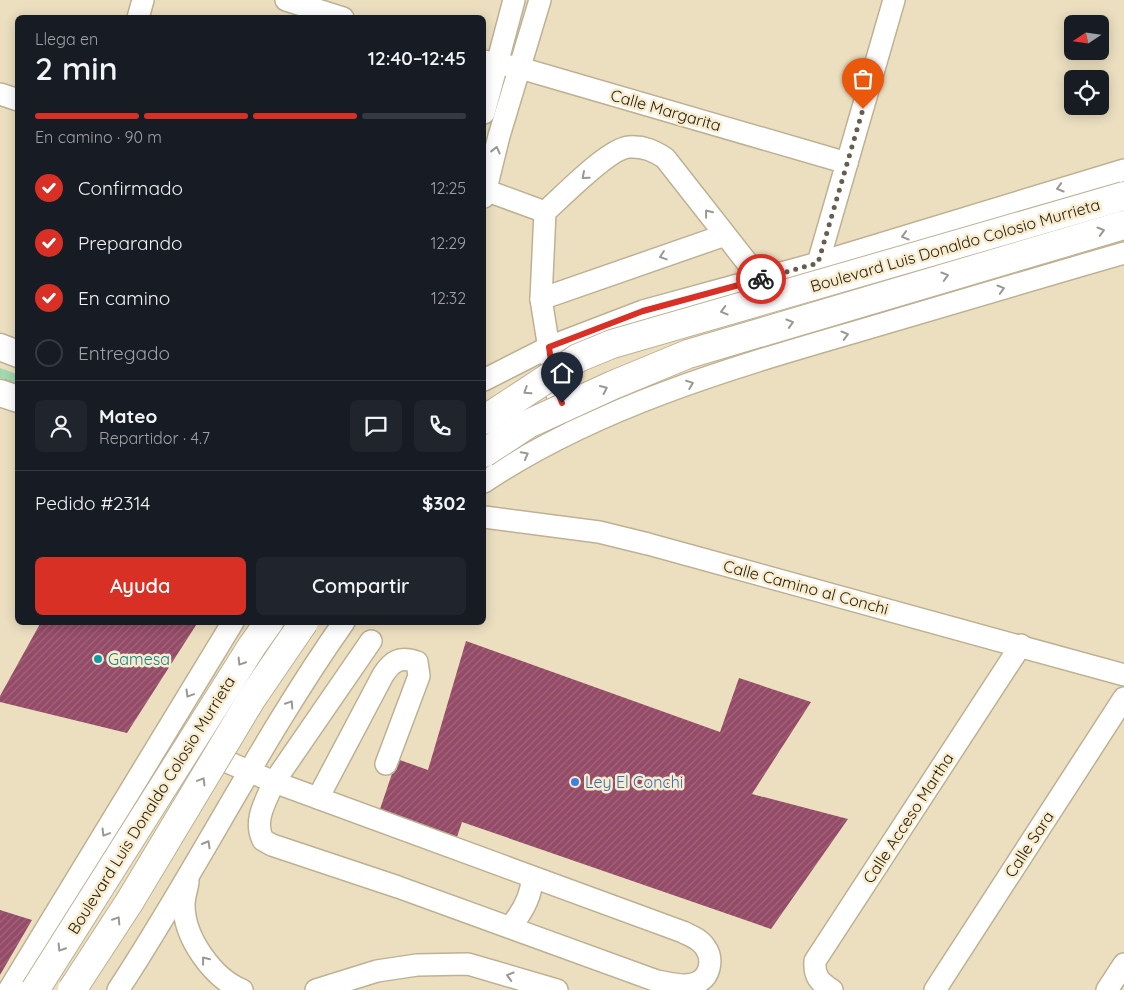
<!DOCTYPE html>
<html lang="es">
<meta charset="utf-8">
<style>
body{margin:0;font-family:Quicksand,sans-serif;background:#20242c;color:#f1f3f6;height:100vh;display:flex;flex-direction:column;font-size:19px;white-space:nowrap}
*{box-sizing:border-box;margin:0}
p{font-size:16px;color:#9ea1a6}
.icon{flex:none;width:28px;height:28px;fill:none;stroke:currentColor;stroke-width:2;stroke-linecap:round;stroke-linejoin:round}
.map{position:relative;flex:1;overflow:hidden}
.sheet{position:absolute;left:15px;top:15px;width:471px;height:610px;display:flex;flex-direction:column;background:#171b24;border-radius:8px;box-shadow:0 2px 12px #0003}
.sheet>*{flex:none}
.needle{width:32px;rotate:257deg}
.fabs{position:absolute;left:1064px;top:15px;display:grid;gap:10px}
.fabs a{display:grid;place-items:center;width:45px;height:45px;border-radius:8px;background:#171b24;box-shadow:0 2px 12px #0003;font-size:25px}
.pin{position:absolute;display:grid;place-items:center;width:42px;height:42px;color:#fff;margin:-51px -21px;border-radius:50% 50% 50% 0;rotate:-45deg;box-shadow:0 0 5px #0007}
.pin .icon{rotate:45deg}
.courier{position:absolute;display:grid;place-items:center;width:50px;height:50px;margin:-25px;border:4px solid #d93025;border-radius:50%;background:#fff;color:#222;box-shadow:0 1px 6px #0007}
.overview em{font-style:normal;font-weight:600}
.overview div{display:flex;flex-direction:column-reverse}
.overview{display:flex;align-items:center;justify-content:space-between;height:85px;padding:0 20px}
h1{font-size:32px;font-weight:600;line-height:38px}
.bar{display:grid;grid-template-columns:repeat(4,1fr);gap:8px 5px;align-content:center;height:60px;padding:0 20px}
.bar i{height:6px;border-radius:4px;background:#363941}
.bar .current{background:#d93025}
.bar p{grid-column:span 4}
.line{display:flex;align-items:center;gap:12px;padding:0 20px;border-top:1px solid #363941}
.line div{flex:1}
.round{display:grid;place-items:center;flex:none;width:52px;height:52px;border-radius:8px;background:#20242c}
ol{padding:0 20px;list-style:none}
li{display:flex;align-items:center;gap:15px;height:55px}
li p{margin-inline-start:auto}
li .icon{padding:5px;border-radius:50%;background:#d93025;color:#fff;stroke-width:4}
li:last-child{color:#9ea1a6}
li i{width:28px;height:28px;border:2px solid #363941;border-radius:50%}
.primary-button{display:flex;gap:10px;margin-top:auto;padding:10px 20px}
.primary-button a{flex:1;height:58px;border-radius:8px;background:#d93025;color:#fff;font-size:20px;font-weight:600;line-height:58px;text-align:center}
.primary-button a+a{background:#20242c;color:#f1f3f6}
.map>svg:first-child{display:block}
.grass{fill:url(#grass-tufts)}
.building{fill:url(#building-hatch)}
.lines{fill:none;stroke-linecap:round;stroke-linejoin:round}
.minor-casing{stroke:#beb193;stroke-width:24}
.major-casing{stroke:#beb193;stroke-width:29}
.minor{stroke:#fff;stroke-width:21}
.major{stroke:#fff;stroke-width:26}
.highway-bridge-casing{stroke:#beb193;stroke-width:30;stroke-linecap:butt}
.highway-bridge{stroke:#fff;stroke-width:28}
.oneway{stroke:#9a9893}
.done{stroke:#665e4c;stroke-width:5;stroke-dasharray:0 9}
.route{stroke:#d93025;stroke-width:6}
.culture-dot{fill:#0f9aa8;stroke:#f9eccd;stroke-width:2}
.shop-dot{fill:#3f7fe0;stroke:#f9eccd;stroke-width:2}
.labels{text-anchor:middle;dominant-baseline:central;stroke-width:5;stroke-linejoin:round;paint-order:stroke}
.street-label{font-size:16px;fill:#1e190e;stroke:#f9eccd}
.culture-label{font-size:16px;fill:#0d838f;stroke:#f9eccd;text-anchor:start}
.shop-label{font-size:16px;fill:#366cbe;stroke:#f9eccd;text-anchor:start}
</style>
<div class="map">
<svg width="1124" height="990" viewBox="0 0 1124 990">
<defs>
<pattern id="grass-tufts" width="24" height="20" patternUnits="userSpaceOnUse" patternTransform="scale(1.25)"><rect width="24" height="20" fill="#a3d7af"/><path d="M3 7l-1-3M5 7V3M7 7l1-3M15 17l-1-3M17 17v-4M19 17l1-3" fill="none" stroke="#8cb895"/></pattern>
<pattern id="building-hatch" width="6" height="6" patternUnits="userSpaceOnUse" patternTransform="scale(1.25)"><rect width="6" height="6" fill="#954b67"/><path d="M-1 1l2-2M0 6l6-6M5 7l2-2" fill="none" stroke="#9f677b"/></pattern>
</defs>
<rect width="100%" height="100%" fill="#ecdfc0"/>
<path class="grass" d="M0,368l17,6v11l-17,-7z"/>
<g class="building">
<path d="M41,622h157l-71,111 -127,-31v-6z"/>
<path d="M466,641l254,91 19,-54 72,24 -59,92 96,25 -77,110 -309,-107 -7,21 -77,-28 19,-56 31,11z"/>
<path d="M0,910l32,10 -32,55z"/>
</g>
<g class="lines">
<g class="minor-casing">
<g id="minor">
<path d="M286,0l57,18"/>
<path d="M138,18l5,-18"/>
<path d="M484,61l36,7 327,95"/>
<path d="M0,94l18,6"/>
<path d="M484,113l30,-113"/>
<path d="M485,190l60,22"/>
<path d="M484,197l15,-61 41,-136"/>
<path d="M818,263l76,-263"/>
<path d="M541,299l184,-64"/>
<path d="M484,380l65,-33 94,-36 175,-48 306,-93"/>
<path d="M574,418l-18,-26 -15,-93 4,-87c17,-15 64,-64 84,-65 15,-1 25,4 36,11l95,121"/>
<path d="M484,482c111,-74 243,-113 371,-150 89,-26 179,-53 269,-79"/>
<path d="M484,517l115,15 49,12 476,131"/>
<path d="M204,752l70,30 97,-141"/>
<path d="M274,782l409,150c8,4 17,7 22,15 9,12 5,31 -9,36 -12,5 -26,0 -39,-2l-259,-94 -126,-42 -9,-5c-10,-20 3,-39 11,-58z"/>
<path d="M318,798l65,-123c9,-14 17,-19 34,-13l2,14 -33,88"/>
<path d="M188,882c-1,7 -4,15 -4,23 0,33 29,73 58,85"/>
<path d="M510,927c12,-14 22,-31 22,-50"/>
<path d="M9,990l224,-368"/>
<path d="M118,990c79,-120 143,-250 226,-368"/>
<path d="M316,990l61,-19 40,-6 51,-1 89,26"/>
<path d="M832,990c-13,-8 -18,-14 -17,-29l206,-316"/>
<path d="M935,990l189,-292"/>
<path d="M1107,990l17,-26"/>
</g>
</g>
<g class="major-casing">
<g id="major">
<path d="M0,347l18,7"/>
<path d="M0,393l18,6"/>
</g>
</g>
<use href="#minor" class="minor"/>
<use href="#major" class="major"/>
<g class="highway-bridge-casing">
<g id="highway-bridge">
<path d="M484,420l94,-62 34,-14 512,-148"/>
<path d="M484,453l44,-29 85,-39 75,-31 436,-129"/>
<path d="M35,990l217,-344 17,-24"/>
<path d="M72,990l58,-89 122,-203 52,-76"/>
</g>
</g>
<use href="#highway-bridge" class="highway-bridge"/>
</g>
<defs><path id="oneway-chevron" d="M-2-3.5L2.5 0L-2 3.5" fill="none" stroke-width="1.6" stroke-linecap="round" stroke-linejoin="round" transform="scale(1.25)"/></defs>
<g class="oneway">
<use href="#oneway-chevron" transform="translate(496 150) rotate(-76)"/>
<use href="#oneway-chevron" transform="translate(585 176) rotate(139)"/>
<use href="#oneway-chevron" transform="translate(1060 188) rotate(164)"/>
<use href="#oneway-chevron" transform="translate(708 213) rotate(-128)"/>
<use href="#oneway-chevron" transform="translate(1101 231) rotate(-16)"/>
<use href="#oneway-chevron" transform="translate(905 236) rotate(163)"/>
<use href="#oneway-chevron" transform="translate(663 256) rotate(161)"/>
<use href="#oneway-chevron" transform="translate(945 276) rotate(-16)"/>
<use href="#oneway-chevron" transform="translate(1001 289) rotate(-16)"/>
<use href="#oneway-chevron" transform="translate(724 311) rotate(164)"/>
<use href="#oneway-chevron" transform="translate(790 323) rotate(-17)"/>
<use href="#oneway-chevron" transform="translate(845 335) rotate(-16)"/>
<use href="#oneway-chevron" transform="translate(690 384) rotate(-21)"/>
<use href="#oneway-chevron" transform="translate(604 389) rotate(-25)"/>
<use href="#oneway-chevron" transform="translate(527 391) rotate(147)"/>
<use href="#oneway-chevron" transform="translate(525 455) rotate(-28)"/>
<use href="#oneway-chevron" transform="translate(241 662) rotate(122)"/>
<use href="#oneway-chevron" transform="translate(189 694) rotate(121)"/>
<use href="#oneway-chevron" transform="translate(290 704) rotate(-57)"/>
<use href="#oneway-chevron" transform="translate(202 781) rotate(-59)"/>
<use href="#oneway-chevron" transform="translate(105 833) rotate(121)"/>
<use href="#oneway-chevron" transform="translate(207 844) rotate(-60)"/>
<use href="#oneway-chevron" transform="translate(117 920) rotate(-57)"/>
<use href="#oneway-chevron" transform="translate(61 948) rotate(122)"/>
<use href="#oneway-chevron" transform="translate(205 960) rotate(-128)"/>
<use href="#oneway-chevron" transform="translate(510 976) rotate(-164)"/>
</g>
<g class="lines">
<path class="done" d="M761,279l57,-16 45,-154"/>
<path class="route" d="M562,403l-8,-20 -5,-36 94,-36 118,-32"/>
</g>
<circle class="culture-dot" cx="98" cy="659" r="5"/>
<circle class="shop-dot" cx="575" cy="782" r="5"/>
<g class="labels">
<g class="street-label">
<text transform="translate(666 110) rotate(16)">Calle Margarita</text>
<text transform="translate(955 245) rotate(-16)">Boulevard Luis Donaldo Colosio Murrieta</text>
<text transform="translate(806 587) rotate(15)">Calle Camino al Conchi</text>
<text transform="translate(151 805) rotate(-58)">Boulevard Luis Donaldo Colosio Murrieta</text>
<text transform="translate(908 818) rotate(-57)">Calle Acceso Martha</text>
<text transform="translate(1029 844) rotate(-57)">Calle Sara</text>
</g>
<g class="culture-label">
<text x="108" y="659">Gamesa</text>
</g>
<g class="shop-label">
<text x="585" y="782">Ley El Conchi</text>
</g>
</g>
</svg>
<div class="fabs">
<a><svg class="needle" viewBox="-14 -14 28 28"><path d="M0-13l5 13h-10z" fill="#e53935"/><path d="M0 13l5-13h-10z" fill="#9ea1a6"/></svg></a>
<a><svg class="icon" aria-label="locate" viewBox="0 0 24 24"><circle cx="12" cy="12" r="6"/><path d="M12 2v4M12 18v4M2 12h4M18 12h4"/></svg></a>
</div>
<div class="pin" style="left:863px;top:109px;background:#ea580c"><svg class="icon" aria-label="bag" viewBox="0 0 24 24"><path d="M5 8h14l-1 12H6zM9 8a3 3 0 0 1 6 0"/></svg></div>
<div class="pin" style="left:562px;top:403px;background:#1f2937"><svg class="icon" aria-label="home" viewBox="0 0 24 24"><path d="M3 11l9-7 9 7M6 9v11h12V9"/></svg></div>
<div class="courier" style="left:761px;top:279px"><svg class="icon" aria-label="bike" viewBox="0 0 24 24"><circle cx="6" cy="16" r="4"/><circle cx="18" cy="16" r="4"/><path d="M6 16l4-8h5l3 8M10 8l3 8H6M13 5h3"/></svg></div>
<section class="sheet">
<div class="overview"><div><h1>2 min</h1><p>Llega en</p></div><em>12:40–12:45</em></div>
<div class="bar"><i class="current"></i><i class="current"></i><i class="current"></i><i></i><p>En camino · 90 m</p></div>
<ol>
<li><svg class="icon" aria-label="check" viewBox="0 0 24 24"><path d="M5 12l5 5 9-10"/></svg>Confirmado<p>12:25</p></li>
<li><svg class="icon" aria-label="check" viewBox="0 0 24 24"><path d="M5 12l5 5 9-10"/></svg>Preparando<p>12:29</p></li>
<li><svg class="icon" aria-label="check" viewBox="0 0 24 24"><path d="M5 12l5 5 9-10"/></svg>En camino<p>12:32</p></li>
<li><i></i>Entregado</li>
</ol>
<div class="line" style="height:90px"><a class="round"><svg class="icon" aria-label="person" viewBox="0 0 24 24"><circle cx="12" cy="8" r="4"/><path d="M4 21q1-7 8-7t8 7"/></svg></a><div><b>Mateo</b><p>Repartidor · 4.7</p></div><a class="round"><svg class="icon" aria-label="chat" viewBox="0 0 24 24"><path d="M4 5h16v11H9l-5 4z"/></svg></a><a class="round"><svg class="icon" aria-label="phone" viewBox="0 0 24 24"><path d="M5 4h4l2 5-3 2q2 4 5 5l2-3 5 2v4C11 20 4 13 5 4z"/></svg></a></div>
<div class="line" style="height:65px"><div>Pedido #2314</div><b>$302</b></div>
<div class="primary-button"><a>Ayuda</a><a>Compartir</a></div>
</section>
</div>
